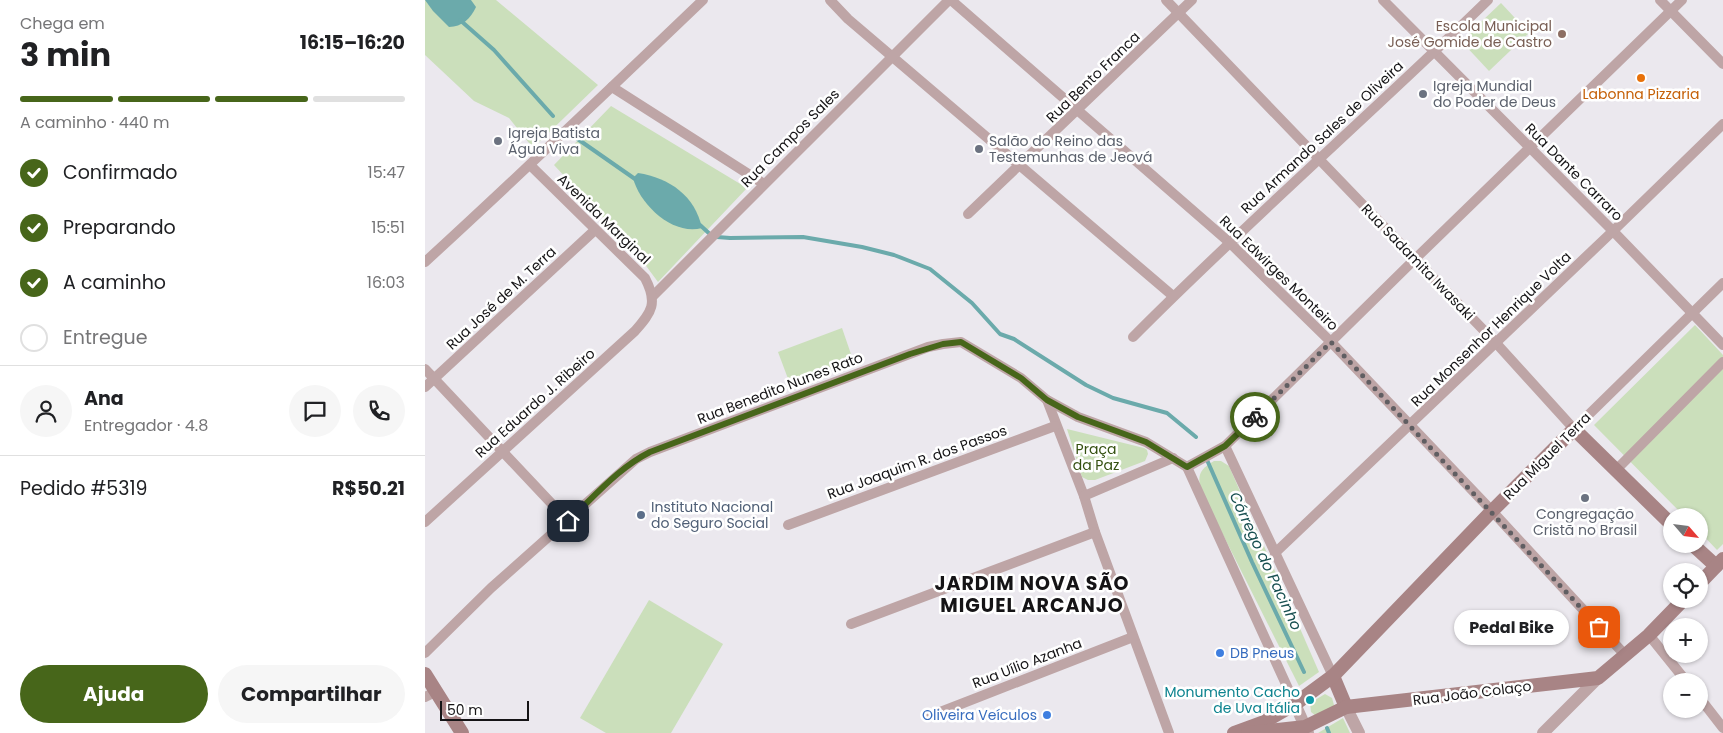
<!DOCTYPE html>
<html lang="pt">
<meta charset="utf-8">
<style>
body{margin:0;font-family:Poppins,sans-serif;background:#f6f6f6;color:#202124;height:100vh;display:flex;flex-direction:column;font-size:19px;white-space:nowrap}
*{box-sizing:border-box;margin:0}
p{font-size:16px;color:#757577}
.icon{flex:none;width:28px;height:28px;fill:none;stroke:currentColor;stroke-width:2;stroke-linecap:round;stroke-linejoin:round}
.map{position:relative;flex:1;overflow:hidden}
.drawer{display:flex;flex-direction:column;background:#fff;width:425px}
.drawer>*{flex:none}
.needle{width:32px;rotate:118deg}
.fabs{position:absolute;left:1238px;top:508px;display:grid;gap:10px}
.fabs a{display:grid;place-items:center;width:45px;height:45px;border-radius:50%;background:#fff;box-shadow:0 1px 4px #0004;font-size:25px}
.scale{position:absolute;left:15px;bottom:12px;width:89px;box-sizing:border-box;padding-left:5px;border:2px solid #151416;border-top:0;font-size:14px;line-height:18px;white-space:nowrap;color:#151416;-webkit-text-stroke:4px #fff;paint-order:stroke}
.pin{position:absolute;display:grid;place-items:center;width:42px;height:42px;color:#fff;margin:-21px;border-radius:10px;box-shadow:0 2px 8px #0006}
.courier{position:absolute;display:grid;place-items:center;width:50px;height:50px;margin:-25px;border:4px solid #47661a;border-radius:50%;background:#fff;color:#222;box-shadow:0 1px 6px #0007}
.bubble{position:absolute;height:35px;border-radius:18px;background:#fff;box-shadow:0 1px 4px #0004;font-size:16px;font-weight:700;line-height:35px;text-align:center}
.overview em{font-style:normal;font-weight:700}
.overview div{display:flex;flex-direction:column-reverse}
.overview{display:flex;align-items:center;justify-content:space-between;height:85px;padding:0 20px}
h1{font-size:32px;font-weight:700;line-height:38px}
.bar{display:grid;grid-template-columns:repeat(4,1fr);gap:8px 5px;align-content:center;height:60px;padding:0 20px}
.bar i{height:6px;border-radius:4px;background:#e0e0e0}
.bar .selected{background:#47661a}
.bar p{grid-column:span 4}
.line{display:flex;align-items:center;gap:12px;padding:0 20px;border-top:1px solid #e0e0e0}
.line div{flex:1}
.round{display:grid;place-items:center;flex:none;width:52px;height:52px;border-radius:26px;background:#f6f6f6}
ol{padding:0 20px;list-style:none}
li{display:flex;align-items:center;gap:15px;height:55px}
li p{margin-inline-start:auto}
li .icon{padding:5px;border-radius:50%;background:#47661a;color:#fff;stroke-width:4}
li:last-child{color:#757577}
li i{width:28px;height:28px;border:2px solid #e0e0e0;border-radius:50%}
.button{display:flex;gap:10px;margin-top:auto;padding:10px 20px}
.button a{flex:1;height:58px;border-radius:30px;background:#47661a;color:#fff;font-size:20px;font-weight:700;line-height:58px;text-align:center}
.button a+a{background:#f6f6f6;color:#202124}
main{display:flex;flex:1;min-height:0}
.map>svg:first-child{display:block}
.green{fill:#cbdfbb}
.water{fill:#6baaab}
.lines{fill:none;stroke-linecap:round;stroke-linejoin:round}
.stream{stroke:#6baaab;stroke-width:4}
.minor{stroke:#bea5a6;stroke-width:10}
.tertiary{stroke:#bea5a6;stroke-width:12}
.secondary{stroke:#a88485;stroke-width:14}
.done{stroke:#605e62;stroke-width:5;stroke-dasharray:0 9}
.route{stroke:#47661a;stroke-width:6}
.education-dot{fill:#8d6e63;stroke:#fff;stroke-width:2}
.food-dot{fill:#e8710a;stroke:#fff;stroke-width:2}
.worship-dot{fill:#6b7280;stroke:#fff;stroke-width:2}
.service-dot{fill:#5c6f8a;stroke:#fff;stroke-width:2}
.shop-dot{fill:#3f7fe0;stroke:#fff;stroke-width:2}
.culture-dot{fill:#0f9aa8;stroke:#fff;stroke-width:2}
.labels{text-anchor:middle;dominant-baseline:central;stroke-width:5;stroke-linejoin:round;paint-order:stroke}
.education-label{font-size:14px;fill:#785e54;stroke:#fff;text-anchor:end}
.street-label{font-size:14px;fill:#151416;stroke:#fff}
.worship-label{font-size:14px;fill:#5b616d;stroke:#fff;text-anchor:start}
.food-label{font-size:14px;fill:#c56008;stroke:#fff}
.park-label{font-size:14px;fill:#345010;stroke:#fff}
.service-label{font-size:14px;fill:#4e5e75;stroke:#fff;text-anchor:start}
.shop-label{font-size:14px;fill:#366cbe;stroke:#fff;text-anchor:start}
.culture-label{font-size:14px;fill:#0d838f;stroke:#fff;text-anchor:end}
.water-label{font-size:15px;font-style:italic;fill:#185051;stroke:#fff}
.district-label{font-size:19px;font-weight:bold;letter-spacing:1px;fill:#151416;stroke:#fff}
</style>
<main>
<section class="drawer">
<div class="overview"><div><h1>3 min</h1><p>Chega em</p></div><em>16:15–16:20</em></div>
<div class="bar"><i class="selected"></i><i class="selected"></i><i class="selected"></i><i></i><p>A caminho · 440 m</p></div>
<ol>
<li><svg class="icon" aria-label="check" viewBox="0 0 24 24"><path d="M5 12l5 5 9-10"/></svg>Confirmado<p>15:47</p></li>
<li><svg class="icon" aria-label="check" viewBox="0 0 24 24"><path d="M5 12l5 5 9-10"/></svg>Preparando<p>15:51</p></li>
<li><svg class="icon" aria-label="check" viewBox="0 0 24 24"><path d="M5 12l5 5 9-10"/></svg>A caminho<p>16:03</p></li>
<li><i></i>Entregue</li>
</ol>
<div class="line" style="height:90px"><a class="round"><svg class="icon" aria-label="person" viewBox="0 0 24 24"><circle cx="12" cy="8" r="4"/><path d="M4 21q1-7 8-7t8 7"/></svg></a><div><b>Ana</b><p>Entregador · 4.8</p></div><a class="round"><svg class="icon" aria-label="chat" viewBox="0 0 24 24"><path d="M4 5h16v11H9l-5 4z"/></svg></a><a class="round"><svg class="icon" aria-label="phone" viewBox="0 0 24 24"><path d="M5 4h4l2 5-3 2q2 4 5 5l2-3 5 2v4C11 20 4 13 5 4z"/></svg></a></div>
<div class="line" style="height:65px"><div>Pedido #5319</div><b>R$50.21</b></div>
<div class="button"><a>Ajuda</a><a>Compartilhar</a></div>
</section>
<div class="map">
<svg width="1298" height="733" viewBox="0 0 1298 733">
<rect width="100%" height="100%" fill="#ebe8ee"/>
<g class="green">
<path d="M0,0h71l102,85 -65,63 -24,-30 -35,-17 -49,-46z"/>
<path d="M1076,3l28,30 -40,38 -28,-30z"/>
<path d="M186,106l136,82 -89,94 -20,-27 -84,-90z"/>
<path d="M1270,325l28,30v189l-6,6 -18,-19v-15h-15l-90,-91z"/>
<path d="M417,328l11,32 -63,24 -12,-32z"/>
<path d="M642,429l77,19 3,2 1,4 -3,7 -50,19h-7l-6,-3z"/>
<path d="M789,461h7l8,5 90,206 -20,14 -97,-193c-5,-16 -4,-23 12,-32z"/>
<path d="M224,600l74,44 -52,89h-65l-26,-15z"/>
<path d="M900,694l7,4 2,7 -2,4 -16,7 -5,-4 -1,-9z"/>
<path d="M918,718l7,15h-32z"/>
</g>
<g class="water">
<path d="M0,0h46l5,7c-5,11 -14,20 -27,20l-16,-16z"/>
<path d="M213,173c32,5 57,23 64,55 -29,8 -62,-23 -69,-50z"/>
</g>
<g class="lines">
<g class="stream">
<path d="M35,20l34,30 59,66"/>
<path d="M144,133l66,46"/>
<path d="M275,225l12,11 5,1 13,1 73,-1 59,10 32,8 36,14 42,34 28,31 14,5 72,46 27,13 54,15 29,24"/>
<path d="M782,460l45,102 52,110"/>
<path d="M902,728l2,5"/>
</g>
<g class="minor">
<path d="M405,0l18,19 325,277"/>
<path d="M526,0l278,242 102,100 161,169 134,145"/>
<path d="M741,0l330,343 78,86 149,-146"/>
<path d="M958,0l230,231 110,114"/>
<path d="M1235,0l63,64"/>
<path d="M187,87l152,97"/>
<path d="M543,214l224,-214"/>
<path d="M0,262c94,-86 186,-174 278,-262"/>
<path d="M227,297l297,-297"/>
<path d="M708,337c115,-116 238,-223 355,-337"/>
<path d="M0,369l143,152"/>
<path d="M0,387l170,-157"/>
<path d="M622,400l37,96 11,36 74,201"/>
<path d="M800,446l108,230"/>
<path d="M762,467l38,-21 190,-187 267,-259"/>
<path d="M762,467l108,237"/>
<path d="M1191,470l107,-108"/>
<path d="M659,496l89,-38"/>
<path d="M0,522l210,-191c17,-19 23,-28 10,-53l-115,-113"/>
<path d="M363,525l267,-99"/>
<path d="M850,553l338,-322 110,-107"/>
<path d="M426,624l244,-92"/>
<path d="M1224,635l37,46"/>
<path d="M0,653l66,-65 145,-129 14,-7 278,-105 15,-3 18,-2 60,36 26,22 31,17 68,25 41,25"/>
<path d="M0,697l10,-5"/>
<path d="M1274,697l24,31"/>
<path d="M505,716l203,-79"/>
</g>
<g class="tertiary">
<path d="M870,704l13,29"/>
<path d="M921,707l13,26"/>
<path d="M1118,733l55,-55"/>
</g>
<g class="secondary">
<path d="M1267,544l24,22"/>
<path d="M1274,584l24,-25"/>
<path d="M0,674l37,59"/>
<path d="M908,676l13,31"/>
<path d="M809,733l30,-11 31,-18 38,-28 159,-165 82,-82 97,95"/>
<path d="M823,733l57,-6 41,-20 252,-29 51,-43 35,-36"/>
</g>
</g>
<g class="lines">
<path class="done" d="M830,417l76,-75 268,285"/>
<path class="route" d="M143,521c26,-24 50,-53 82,-69l260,-98 33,-10 18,-2 60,36 26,22 31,17 68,25 41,25 38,-21 30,-29"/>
</g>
<circle class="education-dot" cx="1137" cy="34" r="5"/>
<circle class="food-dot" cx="1216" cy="78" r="5"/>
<g class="worship-dot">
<circle cx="998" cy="94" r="5"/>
<circle cx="73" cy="141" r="5"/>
<circle cx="554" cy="149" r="5"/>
<circle cx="1160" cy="498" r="5"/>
</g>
<circle class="service-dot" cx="216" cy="515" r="5"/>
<g class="shop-dot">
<circle cx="795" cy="653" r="5"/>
<circle cx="622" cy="715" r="5"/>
</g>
<circle class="culture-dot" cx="885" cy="700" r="5"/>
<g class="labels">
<g class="education-label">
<text x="1127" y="26">Escola Municipal<tspan x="1127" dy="16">José Gomide de Castro</tspan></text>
</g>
<g class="street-label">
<text transform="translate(668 77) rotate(-44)">Rua Bento Franca</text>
<text transform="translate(897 137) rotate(-43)">Rua Armando Sales de Oliveira</text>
<text transform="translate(365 138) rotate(-45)">Rua Campos Sales</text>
<text transform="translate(1149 172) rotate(45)">Rua Dante Carraro</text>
<text transform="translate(179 219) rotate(44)">Avenida Marginal</text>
<text transform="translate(993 262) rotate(46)">Rua Sadamita Iwasaki</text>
<text transform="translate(854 273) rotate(44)">Rua Edwirges Monteiro</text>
<text transform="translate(76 298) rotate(-43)">Rua José de M. Terra</text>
<text transform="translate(1066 329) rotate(-44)">Rua Monsenhor Henrique Volta</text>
<text transform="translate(355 388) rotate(-21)">Rua Benedito Nunes Rato</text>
<text transform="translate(110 403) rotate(-42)">Rua Eduardo J. Ribeiro</text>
<text transform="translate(1122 456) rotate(-45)">Rua Miguel Terra</text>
<text transform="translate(492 462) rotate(-20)">Rua Joaquim R. dos Passos</text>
<text transform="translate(602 663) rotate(-21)">Rua Uílio Azanha</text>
<text transform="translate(1047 693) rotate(-7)">Rua João Colaço</text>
</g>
<g class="worship-label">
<text x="1008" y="86">Igreja Mundial<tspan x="1008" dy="16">do Poder de Deus</tspan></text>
<text x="83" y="133">Igreja Batista<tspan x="83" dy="16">Água Viva</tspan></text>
<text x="564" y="141">Salão do Reino das<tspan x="564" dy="16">Testemunhas de Jeová</tspan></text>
<text x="1160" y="514" text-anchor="middle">Congregação<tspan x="1160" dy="16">Cristã no Brasil</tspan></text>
</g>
<g class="food-label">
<text x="1216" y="94">Labonna Pizzaria</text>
</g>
<g class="park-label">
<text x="671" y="449">Praça<tspan x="671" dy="16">da Paz</tspan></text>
</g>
<g class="service-label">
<text x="226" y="507">Instituto Nacional<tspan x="226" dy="16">do Seguro Social</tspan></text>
</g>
<g class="shop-label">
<text x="805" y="653">DB Pneus</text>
<text x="612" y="715" text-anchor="end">Oliveira Veículos</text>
</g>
<g class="culture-label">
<text x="875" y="692">Monumento Cacho<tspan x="875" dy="16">de Uva Itália</tspan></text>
</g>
<g class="water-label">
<text transform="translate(841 561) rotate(65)">Córrego do Pacinho</text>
</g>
<g class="district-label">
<text x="607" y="583">JARDIM NOVA SÃO<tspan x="607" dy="22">MIGUEL ARCANJO</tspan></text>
</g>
</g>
</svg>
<div class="fabs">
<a><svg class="needle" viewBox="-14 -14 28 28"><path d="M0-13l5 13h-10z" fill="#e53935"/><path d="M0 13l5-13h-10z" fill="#757577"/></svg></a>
<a><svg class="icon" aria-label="locate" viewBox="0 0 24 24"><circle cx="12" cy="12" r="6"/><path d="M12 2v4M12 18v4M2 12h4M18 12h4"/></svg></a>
<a>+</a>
<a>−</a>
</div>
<div class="scale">50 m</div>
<div class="pin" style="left:1174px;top:627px;background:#ea580c"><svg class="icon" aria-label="bag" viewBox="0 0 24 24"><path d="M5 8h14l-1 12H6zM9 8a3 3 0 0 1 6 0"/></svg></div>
<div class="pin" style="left:143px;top:521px;background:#1f2937"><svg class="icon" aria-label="home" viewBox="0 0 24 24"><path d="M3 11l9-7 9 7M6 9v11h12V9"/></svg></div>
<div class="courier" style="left:830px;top:417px"><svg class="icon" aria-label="bike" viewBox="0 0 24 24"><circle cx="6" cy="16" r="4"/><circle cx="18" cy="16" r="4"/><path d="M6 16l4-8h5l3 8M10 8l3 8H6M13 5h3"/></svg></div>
<div class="bubble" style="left:1029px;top:610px;width:115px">Pedal Bike</div>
</div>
</main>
